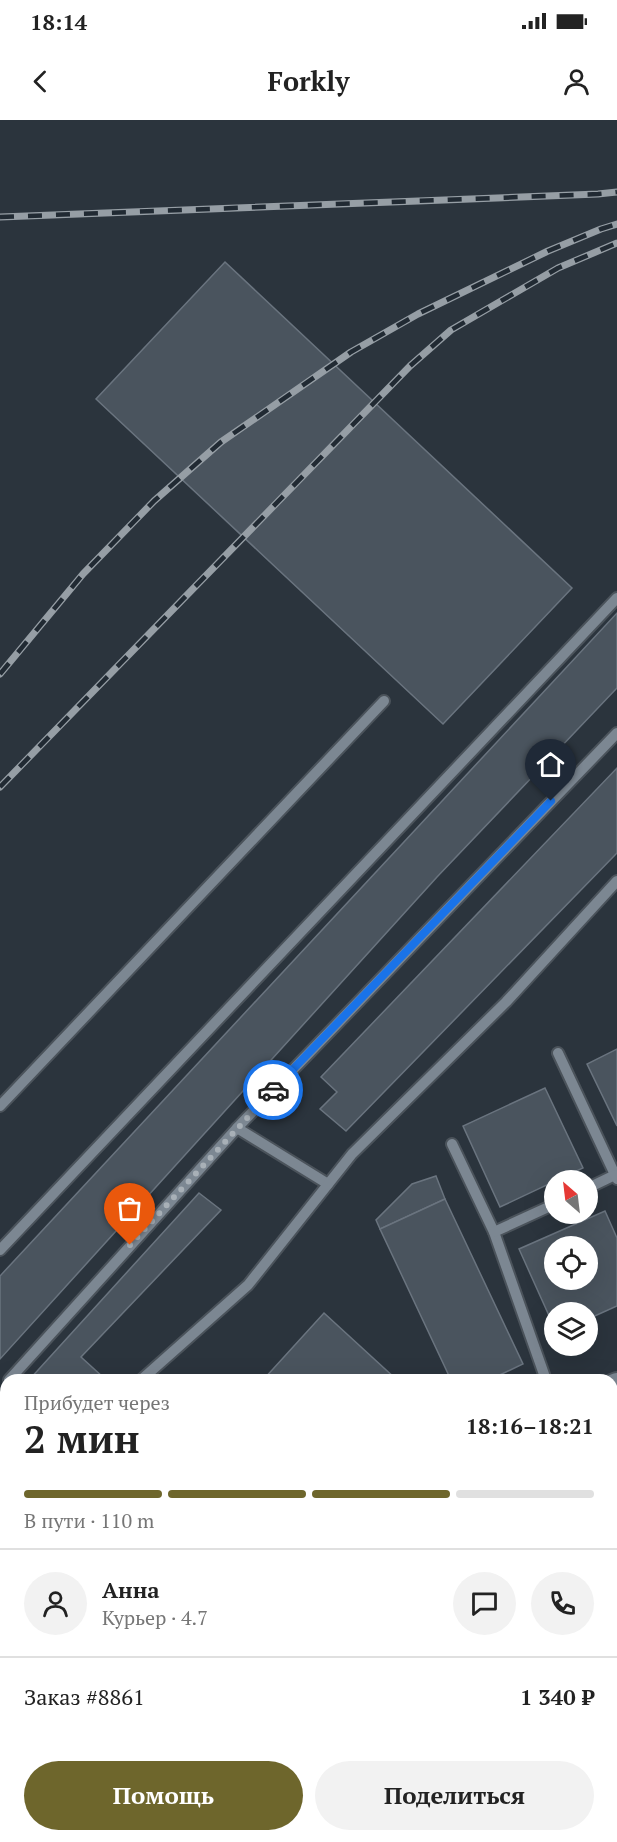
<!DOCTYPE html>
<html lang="ru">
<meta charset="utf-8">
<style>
body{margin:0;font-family:"PT Serif",serif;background:#f2f2f2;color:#222;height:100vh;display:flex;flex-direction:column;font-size:22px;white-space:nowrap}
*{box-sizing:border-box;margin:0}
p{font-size:20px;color:#767676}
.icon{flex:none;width:33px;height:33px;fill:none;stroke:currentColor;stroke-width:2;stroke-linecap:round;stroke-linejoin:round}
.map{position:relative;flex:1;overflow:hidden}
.sheet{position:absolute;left:0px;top:1254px;width:618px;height:468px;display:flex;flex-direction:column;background:#fff;border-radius:18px 18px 0 0;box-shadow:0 6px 24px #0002}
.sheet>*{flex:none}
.needle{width:39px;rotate:332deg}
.fabs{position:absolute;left:544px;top:1050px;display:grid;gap:12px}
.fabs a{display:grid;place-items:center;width:54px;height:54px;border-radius:50%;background:#fff;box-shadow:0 6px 24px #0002;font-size:30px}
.pin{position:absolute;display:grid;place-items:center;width:51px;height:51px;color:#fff;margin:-62px -26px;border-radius:50% 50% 50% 0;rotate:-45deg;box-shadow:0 0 6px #0007}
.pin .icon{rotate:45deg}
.courier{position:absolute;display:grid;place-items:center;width:60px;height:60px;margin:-30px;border:4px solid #1a73e8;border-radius:50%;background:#fff;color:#222;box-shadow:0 2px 8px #0007}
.headline em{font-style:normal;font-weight:700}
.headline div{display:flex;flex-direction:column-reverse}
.headline{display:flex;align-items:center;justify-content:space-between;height:102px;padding:0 24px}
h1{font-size:39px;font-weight:700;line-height:45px}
.bar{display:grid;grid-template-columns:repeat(4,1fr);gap:9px 6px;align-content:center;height:72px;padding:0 24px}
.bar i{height:8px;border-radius:4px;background:#e0e0e0}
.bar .on{background:#6e662c}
.bar p{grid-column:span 4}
.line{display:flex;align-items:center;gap:15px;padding:0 24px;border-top:2px solid #e0e0e0}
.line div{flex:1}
.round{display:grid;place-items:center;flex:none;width:63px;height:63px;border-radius:32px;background:#f2f2f2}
.cta{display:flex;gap:12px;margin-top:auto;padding:12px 24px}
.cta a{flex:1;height:69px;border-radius:36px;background:#6e662c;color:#fff;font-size:24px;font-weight:700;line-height:69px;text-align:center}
.cta a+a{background:#f2f2f2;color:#222}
.status{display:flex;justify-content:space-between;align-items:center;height:42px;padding:0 30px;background:#fff;direction:ltr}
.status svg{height:16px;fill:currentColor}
header{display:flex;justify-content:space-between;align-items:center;height:78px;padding:0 24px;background:#fff;font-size:27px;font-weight:700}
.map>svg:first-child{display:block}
.building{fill:#4a545e;stroke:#6a747f;stroke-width:1.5;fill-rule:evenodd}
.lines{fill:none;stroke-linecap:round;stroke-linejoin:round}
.lane-casing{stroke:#4b535b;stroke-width:14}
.street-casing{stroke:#4b535b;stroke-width:26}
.lane{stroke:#7c8792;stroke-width:10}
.street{stroke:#7c8792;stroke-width:22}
.rail-casing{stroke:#969ea5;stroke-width:7}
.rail{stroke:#212a33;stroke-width:4.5;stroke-dasharray:14;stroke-linecap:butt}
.done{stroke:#a8b0b7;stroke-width:6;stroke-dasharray:0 10.8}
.route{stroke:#1a73e8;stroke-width:8}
</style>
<div class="status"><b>18:14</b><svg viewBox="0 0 49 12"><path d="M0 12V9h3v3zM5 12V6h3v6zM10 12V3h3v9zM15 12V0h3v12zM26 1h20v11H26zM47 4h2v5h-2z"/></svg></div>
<header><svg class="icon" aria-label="back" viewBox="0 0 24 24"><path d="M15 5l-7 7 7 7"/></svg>Forkly<svg class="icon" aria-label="person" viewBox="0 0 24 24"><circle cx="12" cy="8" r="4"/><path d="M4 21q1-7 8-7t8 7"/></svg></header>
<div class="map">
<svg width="617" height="1722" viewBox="0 0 617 1722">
<rect width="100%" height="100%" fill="#2b343d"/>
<g class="building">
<path d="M225,142l347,326 -129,136 -347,-325z"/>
<path d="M617,493v75l-180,189 -437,482v-83z"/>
<path d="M617,648v85l-271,278 -26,-22 17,-17 -16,-15z"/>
<path d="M617,929v77l-30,-62z"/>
<path d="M545,968l38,80 -83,39 -37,-81z"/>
<path d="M436,1056l9,23 -65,30 -4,-9 36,-36z"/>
<path d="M199,1073l22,17 -140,147 23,21 -2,2h-73z"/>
<path d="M445,1079l78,165 -34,16h-38l-71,-151z"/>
<path d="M605,1091l12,27v68l-29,13v-7h-33v17l-36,-80zM555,1126h33v34h-33z"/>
<path d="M324,1193l73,67h-134z"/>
<path d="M6,1285v77l-6,6v-76z"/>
<path d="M617,1290v32l-5,2v-32z"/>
<path d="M94,1716h73l-7,6h-73z"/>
<path d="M278,1716h12l3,6h-26z"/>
</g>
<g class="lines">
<g class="lane-casing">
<g id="lane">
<path d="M558,933l59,126"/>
<path d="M0,986l384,-405"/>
<path d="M237,1008l91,56"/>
<path d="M452,1024l42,88 52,148"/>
<path d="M588,1068l27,-13"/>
<path d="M494,1112l61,-28"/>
<path d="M0,1130l617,-652"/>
<path d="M9,1260l228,-252 380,-395"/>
<path d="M141,1260l107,-95 104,-131 154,-152 111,-121"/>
<path d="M612,1347l5,-2"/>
<path d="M0,1402l6,-6"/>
<path d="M220,1716l3,6"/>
<path d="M321,1716l4,6"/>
</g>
</g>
<g class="street-casing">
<g id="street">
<path d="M612,1266l5,-2"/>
<path d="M15,1722l7,-6"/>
</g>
</g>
<use href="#lane" class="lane"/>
<use href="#street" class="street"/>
<g class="rail-casing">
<g id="rail">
<path d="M0,97l598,-23 19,-2"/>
<path d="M0,554l83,-100 71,-73 67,-59 130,-90 67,-38 130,-63 53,-22 16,-5"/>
<path d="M0,667l410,-421 41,-36 107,-62 59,-25"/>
</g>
</g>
<use href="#rail" class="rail"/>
</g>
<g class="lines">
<path class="done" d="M130,1125l143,-155"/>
<path class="route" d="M273,970l278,-289"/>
</g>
</svg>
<div class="fabs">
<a><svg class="needle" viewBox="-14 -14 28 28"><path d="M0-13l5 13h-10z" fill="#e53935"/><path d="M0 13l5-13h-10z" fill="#767676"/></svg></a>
<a><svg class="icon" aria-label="locate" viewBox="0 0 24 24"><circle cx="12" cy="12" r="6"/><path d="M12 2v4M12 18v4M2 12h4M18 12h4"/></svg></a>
<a><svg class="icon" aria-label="layers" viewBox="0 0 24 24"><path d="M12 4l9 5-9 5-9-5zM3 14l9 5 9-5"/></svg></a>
</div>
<div class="pin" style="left:130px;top:1125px;background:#ea580c"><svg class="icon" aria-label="bag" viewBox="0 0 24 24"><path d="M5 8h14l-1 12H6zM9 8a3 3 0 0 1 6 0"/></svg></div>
<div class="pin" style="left:551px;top:681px;background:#1f2937"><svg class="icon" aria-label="home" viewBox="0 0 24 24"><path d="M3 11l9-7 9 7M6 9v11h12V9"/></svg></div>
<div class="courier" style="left:273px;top:970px"><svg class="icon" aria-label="car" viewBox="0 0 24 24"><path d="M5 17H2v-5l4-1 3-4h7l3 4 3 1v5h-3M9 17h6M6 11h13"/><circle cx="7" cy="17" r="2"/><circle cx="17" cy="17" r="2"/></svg></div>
<section class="sheet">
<div class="headline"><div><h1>2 мин</h1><p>Прибудет через</p></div><em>18:16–18:21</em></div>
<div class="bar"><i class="on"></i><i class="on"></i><i class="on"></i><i></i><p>В пути · 110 m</p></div>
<div class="line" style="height:108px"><a class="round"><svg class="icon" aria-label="person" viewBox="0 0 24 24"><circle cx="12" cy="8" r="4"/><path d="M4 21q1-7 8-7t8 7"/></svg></a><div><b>Анна</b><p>Курьер · 4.7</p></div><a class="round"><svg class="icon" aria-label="chat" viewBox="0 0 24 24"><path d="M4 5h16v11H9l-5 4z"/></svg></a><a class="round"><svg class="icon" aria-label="phone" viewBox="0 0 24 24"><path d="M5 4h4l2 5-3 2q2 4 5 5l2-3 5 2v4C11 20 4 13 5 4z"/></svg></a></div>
<div class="line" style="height:78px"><div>Заказ #8861</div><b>1 340 ₽</b></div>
<div class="cta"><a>Помощь</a><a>Поделиться</a></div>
</section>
</div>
